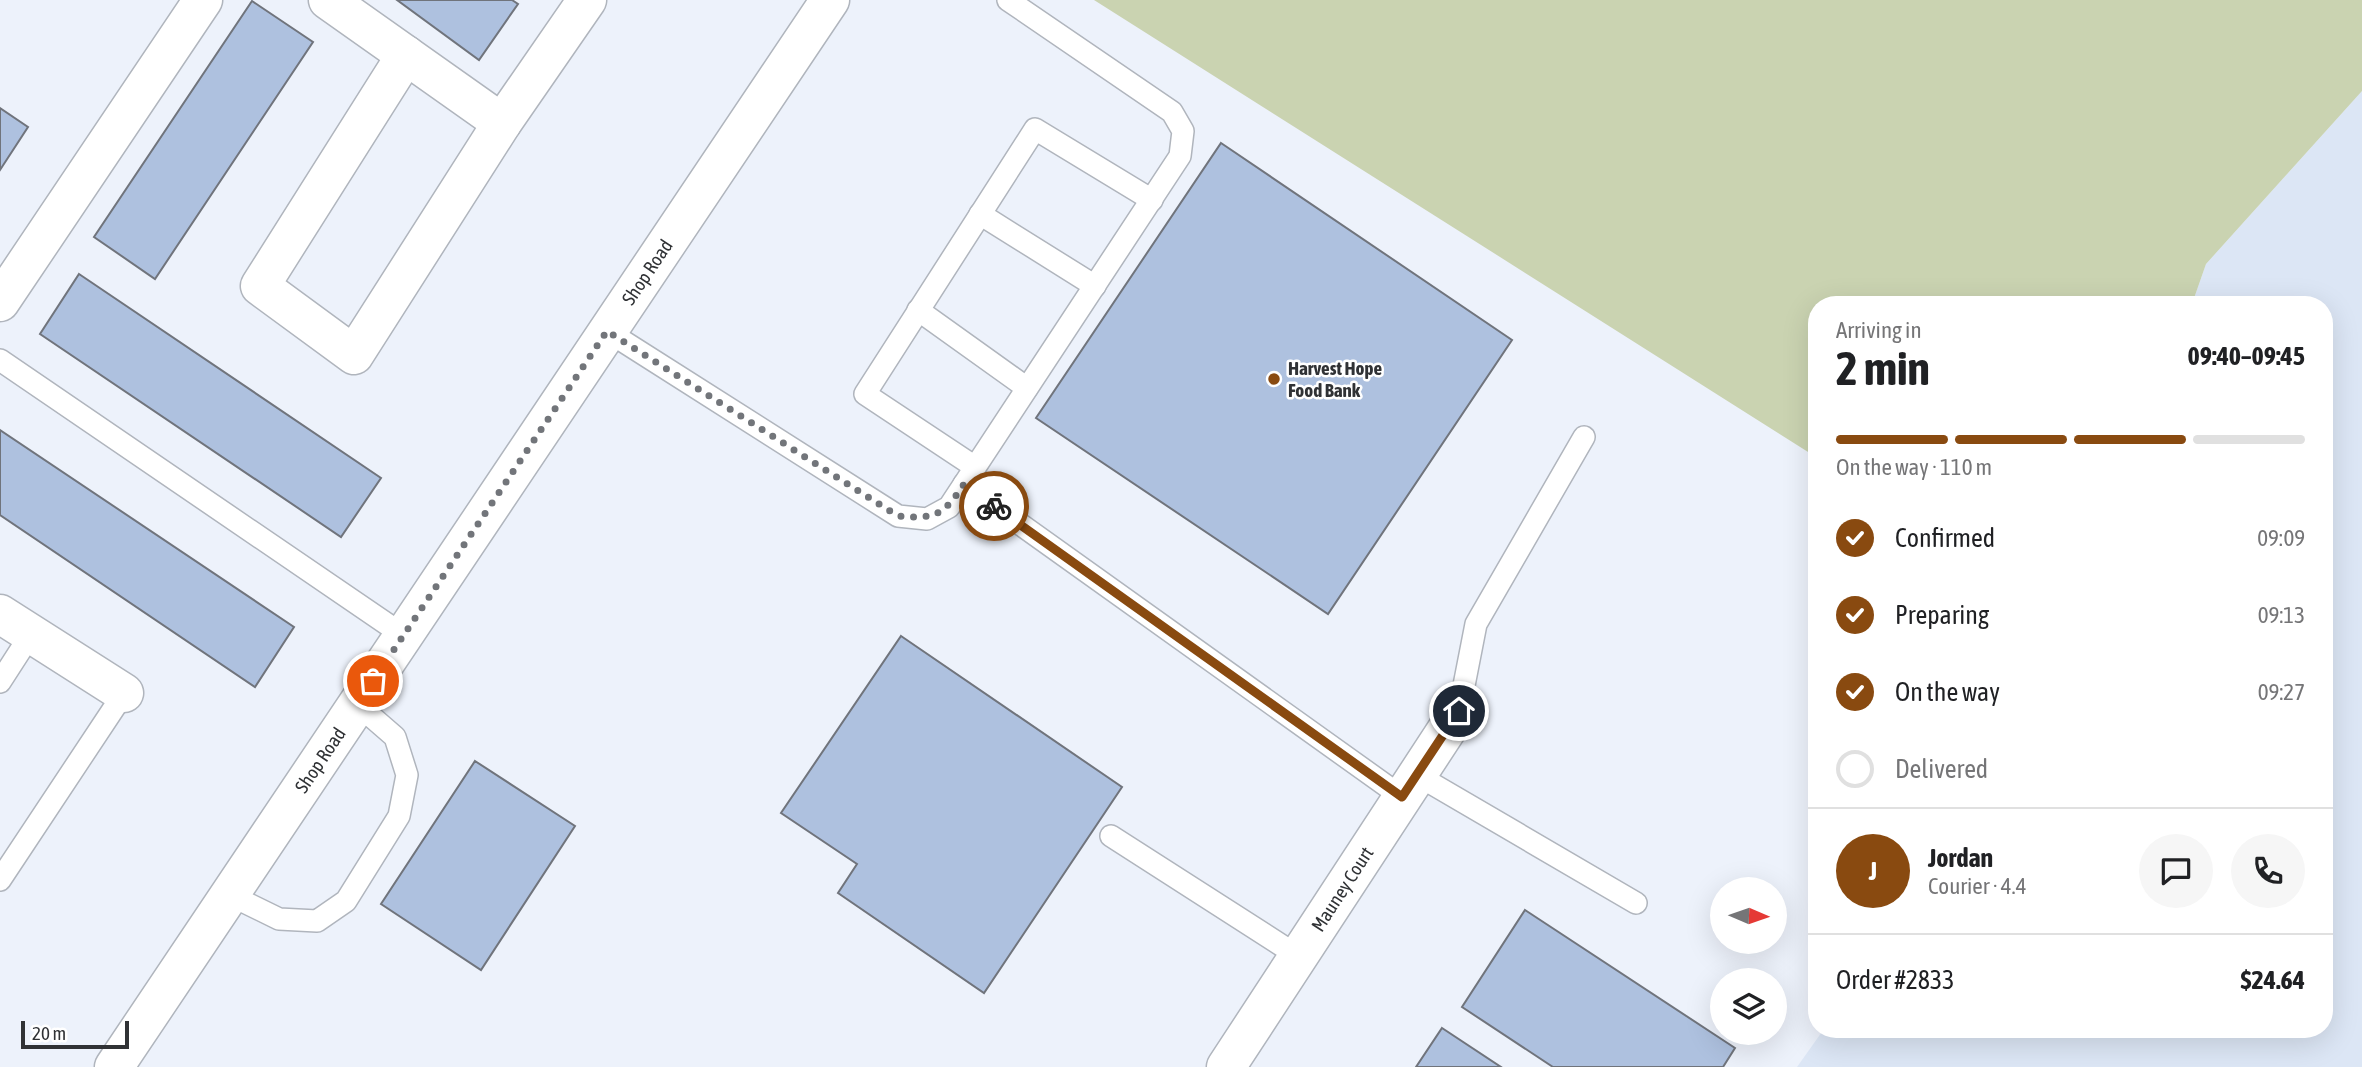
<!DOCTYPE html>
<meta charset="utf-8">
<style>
body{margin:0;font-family:"Asap Condensed",sans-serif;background:#f6f6f6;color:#202124;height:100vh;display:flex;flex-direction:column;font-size:26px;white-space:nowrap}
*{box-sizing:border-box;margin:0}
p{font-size:23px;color:#757577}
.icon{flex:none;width:38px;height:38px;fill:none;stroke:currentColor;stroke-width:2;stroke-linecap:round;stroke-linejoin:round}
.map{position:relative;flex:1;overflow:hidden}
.sheet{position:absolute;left:1808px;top:296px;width:525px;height:742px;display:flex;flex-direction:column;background:#fff;border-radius:28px;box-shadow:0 7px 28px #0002}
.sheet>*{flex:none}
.needle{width:46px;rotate:92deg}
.buttons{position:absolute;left:1710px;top:877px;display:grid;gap:14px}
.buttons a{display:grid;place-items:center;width:77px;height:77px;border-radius:50%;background:#fff;box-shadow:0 7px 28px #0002;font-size:35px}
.scale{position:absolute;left:21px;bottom:18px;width:108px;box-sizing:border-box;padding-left:7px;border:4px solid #303235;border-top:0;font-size:19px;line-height:24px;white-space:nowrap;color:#303235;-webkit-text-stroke:5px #fff;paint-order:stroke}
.pin{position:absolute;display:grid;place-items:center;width:60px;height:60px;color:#fff;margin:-30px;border:4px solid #fff;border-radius:50%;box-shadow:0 2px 7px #0007}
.courier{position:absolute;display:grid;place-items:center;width:70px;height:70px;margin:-35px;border:5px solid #894a10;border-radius:50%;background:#fff;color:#222;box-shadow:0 2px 9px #0007}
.summary em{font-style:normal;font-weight:700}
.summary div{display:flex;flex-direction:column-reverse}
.summary{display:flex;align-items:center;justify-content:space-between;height:119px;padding:0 28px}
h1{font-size:46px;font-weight:700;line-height:52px}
.bar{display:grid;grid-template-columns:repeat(4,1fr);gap:10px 7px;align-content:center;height:84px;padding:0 28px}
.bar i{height:9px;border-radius:5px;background:#e0e0e0}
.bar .current{background:#894a10}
.bar p{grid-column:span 4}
.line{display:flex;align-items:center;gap:18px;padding:0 28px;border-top:2px solid #e0e0e0}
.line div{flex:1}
.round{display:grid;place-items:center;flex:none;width:74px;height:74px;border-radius:37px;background:#f6f6f6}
ol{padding:0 28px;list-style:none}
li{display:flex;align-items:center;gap:21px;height:77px}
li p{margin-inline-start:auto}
li .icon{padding:7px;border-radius:50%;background:#894a10;color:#fff;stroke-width:4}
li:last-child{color:#757577}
li i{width:38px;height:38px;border:4px solid #e0e0e0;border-radius:50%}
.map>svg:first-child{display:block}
.built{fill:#dce6f5}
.green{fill:#cad3b1}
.building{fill:#aec1df;stroke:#70747c;stroke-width:2}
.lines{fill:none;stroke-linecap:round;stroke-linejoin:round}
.lane-casing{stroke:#b0b5bd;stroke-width:24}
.street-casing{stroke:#b0b5bd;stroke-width:41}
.secondary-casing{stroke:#b0b5bd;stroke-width:41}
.lane{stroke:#fff;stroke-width:21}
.street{stroke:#fff;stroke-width:38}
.secondary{stroke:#fff;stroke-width:38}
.done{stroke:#72757a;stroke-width:7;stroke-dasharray:0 12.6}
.route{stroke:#894a10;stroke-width:9}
.poi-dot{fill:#894a10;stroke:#fff;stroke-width:2.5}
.labels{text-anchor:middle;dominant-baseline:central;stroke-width:5;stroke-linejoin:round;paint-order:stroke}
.street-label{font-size:19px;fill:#303235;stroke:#fff}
.poi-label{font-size:19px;font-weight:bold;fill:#303235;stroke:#fff;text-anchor:start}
</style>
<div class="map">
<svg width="2362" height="1067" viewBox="0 0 2362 1067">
<rect width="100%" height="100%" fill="#edf2fb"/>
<path class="built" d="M2362,91v976h-565l27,-38h500v-725h-132l14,-40z"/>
<path class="green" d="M1094,0h1268v91l-156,173 -14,40h-376v153z"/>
<g class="building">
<path d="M397,0h115l6,4 -39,56z"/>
<path d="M252,1l61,41 -158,237 -61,-42z"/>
<path d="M0,108l28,19 -28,43z"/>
<path d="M1221,143l291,197 -184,274 -292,-196z"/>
<path d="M79,274l302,204 -40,59 -301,-203z"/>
<path d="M0,430l294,197 -39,60 -255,-172z"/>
<path d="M901,636l221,151 -138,206 -146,-100 19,-29 -76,-51z"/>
<path d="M475,761l100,65 -94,144 -100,-66z"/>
<path d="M1525,910l210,138 -12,19h-170l-91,-60z"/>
<path d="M1442,1028l59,39h-85z"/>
</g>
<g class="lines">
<g class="lane-casing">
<g id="lane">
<path d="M980,214l115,72"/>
<path d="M918,310l109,78"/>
<path d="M607,331l291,185 29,3 22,-12 231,-351 3,-25 -11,-19 -164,-112"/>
<path d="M0,360l403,275"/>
<path d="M975,467l-110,-73 170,-265 117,71"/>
<path d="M964,484l438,313"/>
<path d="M0,682l31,-48"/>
<path d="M1459,711l17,-87 108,-187"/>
<path d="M1417,775l219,128"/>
<path d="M1111,836l187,120"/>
<path d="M0,880l124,-187"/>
<path d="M230,895l49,24 38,2 29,-20 53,-85 8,-41 -12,-38 -38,-33"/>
</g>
</g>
<g class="street-casing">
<g id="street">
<path d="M328,0l174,123 85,-123"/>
<path d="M406,55l-146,231 94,69 148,-232"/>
<path d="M0,302l203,-302"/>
<path d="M0,614l124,79"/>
<path d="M1226,1067l233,-356"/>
</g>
</g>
<g class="secondary-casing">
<path id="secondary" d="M114,1067l716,-1067"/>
</g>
<use href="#lane" class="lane"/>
<use href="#street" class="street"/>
<use href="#secondary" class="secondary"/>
</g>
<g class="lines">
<path class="done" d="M373,681l234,-350 291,185c37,3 45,0 66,-32l30,22"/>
<path class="route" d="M994,506l408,291 57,-86"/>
</g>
<circle class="poi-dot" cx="1274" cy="379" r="7"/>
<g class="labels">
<g class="street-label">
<text transform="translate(647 272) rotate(-56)">Shop Road</text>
<text transform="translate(320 760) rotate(-56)">Shop Road</text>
<text transform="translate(1342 889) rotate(-57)">Mauney Court</text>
</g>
<g class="poi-label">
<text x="1288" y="368">Harvest Hope<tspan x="1288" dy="22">Food Bank</tspan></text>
</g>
</g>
</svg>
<div class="buttons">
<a><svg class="needle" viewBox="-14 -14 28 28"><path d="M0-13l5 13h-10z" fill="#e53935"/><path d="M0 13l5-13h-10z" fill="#757577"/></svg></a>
<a><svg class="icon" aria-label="layers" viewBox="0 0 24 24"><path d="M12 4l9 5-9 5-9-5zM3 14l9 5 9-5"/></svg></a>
</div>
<div class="scale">20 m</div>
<div class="pin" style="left:373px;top:681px;background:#ea580c"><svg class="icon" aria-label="bag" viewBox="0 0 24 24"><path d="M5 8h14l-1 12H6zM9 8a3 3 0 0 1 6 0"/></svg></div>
<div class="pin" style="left:1459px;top:711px;background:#1f2937"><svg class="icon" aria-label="home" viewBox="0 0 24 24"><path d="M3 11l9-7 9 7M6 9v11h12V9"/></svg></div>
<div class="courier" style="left:994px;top:506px"><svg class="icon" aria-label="bike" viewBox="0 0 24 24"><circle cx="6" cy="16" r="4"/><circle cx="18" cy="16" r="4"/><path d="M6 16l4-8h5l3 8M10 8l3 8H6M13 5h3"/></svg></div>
<section class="sheet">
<div class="summary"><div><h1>2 min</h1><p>Arriving in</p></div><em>09:40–09:45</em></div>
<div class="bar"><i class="current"></i><i class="current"></i><i class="current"></i><i></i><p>On the way · 110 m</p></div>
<ol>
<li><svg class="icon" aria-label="check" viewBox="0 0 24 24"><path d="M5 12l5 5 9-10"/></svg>Confirmed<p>09:09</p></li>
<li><svg class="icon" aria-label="check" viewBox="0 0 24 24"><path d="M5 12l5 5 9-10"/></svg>Preparing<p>09:13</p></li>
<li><svg class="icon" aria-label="check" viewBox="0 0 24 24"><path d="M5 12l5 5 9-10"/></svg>On the way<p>09:27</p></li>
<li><i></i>Delivered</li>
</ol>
<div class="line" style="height:126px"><b class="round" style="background:#894a10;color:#fff">J</b><div><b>Jordan</b><p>Courier · 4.4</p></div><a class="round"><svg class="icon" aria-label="chat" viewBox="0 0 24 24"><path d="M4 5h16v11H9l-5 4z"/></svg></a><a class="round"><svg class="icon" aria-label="phone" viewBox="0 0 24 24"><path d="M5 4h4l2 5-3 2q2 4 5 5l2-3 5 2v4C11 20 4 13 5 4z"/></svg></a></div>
<div class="line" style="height:91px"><div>Order #2833</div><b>$24.64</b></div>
</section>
</div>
